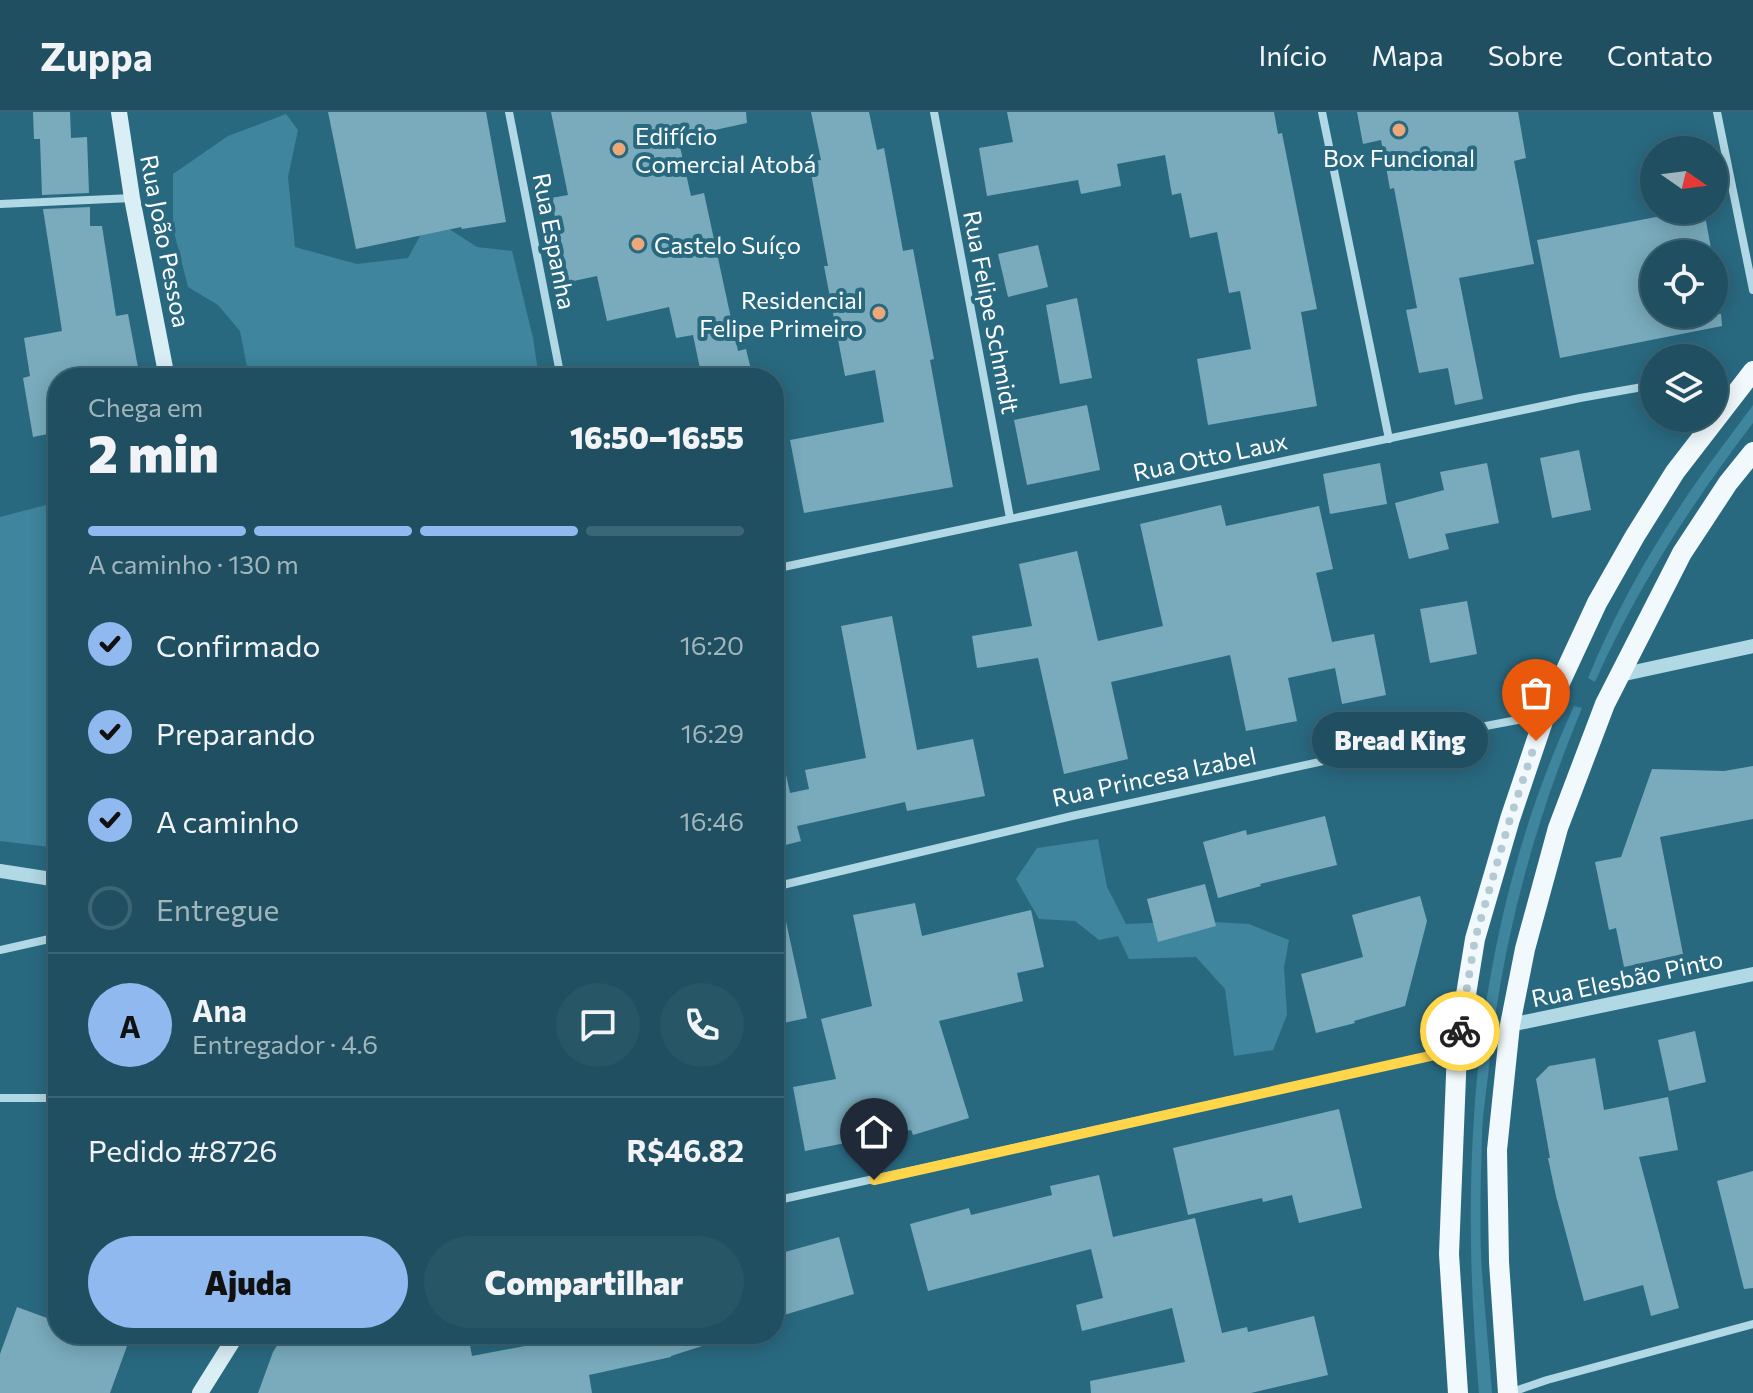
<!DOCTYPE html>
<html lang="pt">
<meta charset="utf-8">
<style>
body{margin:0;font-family:Commissioner,sans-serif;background:#275666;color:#f1f3f6;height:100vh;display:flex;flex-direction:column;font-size:30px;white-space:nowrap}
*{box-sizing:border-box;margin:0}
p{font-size:26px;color:#a1b5bd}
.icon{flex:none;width:44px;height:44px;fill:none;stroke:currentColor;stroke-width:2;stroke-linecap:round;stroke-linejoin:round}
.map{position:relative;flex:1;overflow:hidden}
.drawer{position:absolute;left:48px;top:256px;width:736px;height:976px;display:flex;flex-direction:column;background:#1f4f60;border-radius:32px;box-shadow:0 4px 20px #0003,0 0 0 2px #3c6675}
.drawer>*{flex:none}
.needle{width:52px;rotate:104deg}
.tools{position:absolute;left:1640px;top:24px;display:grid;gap:16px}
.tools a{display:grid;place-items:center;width:88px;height:88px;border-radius:50%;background:#1f4f60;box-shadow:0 4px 20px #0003,0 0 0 2px #3c6675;font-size:40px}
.pin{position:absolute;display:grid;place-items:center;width:68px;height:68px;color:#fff;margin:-82px -34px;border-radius:50% 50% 50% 0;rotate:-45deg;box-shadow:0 0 8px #0007}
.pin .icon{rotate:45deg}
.courier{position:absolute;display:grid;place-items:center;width:80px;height:80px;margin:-40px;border:6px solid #ffd54a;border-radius:50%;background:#fff;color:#222;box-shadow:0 2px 10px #0007}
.bubble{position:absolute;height:56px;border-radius:28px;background:#1f4f60;box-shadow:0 4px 20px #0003,0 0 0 2px #3c6675;font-size:26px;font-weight:800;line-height:56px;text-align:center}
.summary em{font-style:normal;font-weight:800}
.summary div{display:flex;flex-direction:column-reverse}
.summary{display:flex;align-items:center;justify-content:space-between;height:136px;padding:0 40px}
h1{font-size:52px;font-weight:800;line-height:60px}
.bar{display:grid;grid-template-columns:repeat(4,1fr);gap:12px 8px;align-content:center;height:96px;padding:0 40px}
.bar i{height:10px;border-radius:6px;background:#3c6675}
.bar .on{background:#90b9f0}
.bar p{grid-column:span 4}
.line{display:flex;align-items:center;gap:20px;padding:0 40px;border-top:2px solid #3c6675}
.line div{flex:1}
.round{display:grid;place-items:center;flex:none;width:84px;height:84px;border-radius:42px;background:#275666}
ol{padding:0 40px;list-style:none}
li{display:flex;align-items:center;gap:24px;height:88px}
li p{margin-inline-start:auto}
li .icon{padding:8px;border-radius:50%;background:#90b9f0;color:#111;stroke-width:4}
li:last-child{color:#a1b5bd}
li i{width:44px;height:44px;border:4px solid #3c6675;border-radius:50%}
.action{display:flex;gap:16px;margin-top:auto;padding:16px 40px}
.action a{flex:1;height:92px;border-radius:48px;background:#90b9f0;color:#111;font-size:32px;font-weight:800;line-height:92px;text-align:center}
.action a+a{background:#275666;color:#f1f3f6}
header{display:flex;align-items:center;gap:48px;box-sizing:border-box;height:112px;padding:0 40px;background:#1f4f60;border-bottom:2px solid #3c6675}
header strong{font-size:38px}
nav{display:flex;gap:44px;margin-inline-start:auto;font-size:28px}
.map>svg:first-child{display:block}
.green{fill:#3e859d}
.building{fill:#79abbc}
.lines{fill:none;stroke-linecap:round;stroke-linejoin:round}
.minor{stroke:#b1d8e5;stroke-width:8}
.tertiary{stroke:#b1d8e5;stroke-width:14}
.secondary{stroke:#daeef5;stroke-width:16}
.primary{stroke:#f1f9fd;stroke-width:20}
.done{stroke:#b4cad3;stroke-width:8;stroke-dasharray:0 14.4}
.route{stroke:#ffd54a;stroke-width:10}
.poi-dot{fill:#eca878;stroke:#296980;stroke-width:3}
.labels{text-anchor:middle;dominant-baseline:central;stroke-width:8;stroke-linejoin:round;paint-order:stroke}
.poi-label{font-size:24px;fill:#fff;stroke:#296980;text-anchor:start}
.street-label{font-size:24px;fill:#fff;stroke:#296980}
</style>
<header>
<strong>Zuppa</strong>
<nav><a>Início</a><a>Mapa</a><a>Sobre</a><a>Contato</a></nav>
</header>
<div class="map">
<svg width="1753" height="1281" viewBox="0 0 1753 1281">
<rect width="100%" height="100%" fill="#296980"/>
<g class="green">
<path d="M286,2l12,16 -10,47 7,70 62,17 51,-6 18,-33 20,2 31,20 35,4 21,87 6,40h-312l20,-11 -7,-36 -22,-26 -30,-18 -15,-59v-54l55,-38z"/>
<path d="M1753,293v18c-61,80 -117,166 -158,259l-7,-4c25,-61 57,-119 93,-173 22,-34 48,-67 72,-100z"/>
<path d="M50,392l8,35v309l-58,-7v-324z"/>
<path d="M1574,594l8,2c-48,115 -80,234 -93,358 -2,22 -6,44 -7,66 -1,46 -3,94 0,140 3,40 7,81 10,121h-13c-21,-238 -6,-467 95,-687z"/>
<path d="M1098,727l9,48 19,37 71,-3 52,3 40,16 -5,27 3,48 -14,35 -39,6 -9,-67 -29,-32 -67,2 -11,-23 -19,4 -24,-19 -36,-2 -23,-40 21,-31z"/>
</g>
<g class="building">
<path d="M33,0h37l1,26 16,-1 2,56 -47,2 -2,-56h-6z"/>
<path d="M328,0h158l20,110 -44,7 -1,-2 -105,22z"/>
<path d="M551,0h195l1,11 -69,15 13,58 13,-3 34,158 8,-2 7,29h-51l-9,-43 -17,3 -7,-31 -62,14 -10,-45 -28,6 -18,-84 17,-3z"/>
<path d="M811,0h58l8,38 7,-2 19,103 10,-2 21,110 -4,1 23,127 -149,26 -14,-73 94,-18 -9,-52 -30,6 -21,-110h4l-19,-104 12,-2z"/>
<path d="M1007,0h267l4,22 4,-1 35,176 -16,3 16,94 -109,19 -11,-66 54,-10 -11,-58 -11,2 -12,-61 -27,6 -9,-45 -9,2 -7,-40 -48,9 4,22 -40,8 -3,-14 -91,16 -8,-48 34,-6z"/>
<path d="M1357,0h161l8,46 -12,3 20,103 -75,14 24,121 -28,6 -7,-37 -29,5 -13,-63 11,-2 -23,-120 -4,1 -9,-49 -18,4z"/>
<path d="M90,95v19h12l14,90 12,-2 12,64h-82v54l-25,5 -10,-59 7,-2 -6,-38 38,-7 -19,-122z"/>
<path d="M1692,98h12l8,44h-58v60h67l1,12 -162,32 -23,-118z"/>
<path d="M1038,133l10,42 -40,10 -10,-43z"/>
<path d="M1077,186l15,80 -32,6 -14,-79z"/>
<path d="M1087,293l13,65 -73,15 -13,-65z"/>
<path d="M1579,338l12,60 -39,8 -12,-60z"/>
<path d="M1380,351l7,41 -57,10 -7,-40z"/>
<path d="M1487,351l12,60 -54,11 4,15 -40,10 -14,-56 49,-13 -4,-18z"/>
<path d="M1221,393l5,21 93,-20 14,63 -17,4 16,69 42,-8 12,61 -44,9 -7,-36 -47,10 9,43 -51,10 -16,-76 -119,27 17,77 -64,15 -26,-116 -61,10 -5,-32 60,-10 -13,-62 58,-13 21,90 65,-15 -23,-102z"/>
<path d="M1467,489l10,53 -47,9 -10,-54z"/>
<path d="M892,504l25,134 56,-11 12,57 -78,15 -2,-9 -108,24 4,15 -27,7v-76l11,-2 5,23 19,-4 -4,-19 61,-12 -25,-132z"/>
<path d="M1753,654v53l-93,18 23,117 -59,13 -8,-39 -7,2 -14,-68 26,-5 31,-88 72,2z"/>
<path d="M1325,704l12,49 -77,19 1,2 -43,12 -15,-56 43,-12 1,5z"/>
<path d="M1205,772l11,42 -58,16 -11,-43z"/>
<path d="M1420,784l7,25 -22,85 -51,15 1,2 -39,10 -15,-59 62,-17 -11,-42z"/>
<path d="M915,791l7,33 109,-26 13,57 -27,6 6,28 -84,20 30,97 -56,17 -2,-5 -106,21 -12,-64 43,-8 -15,-60 51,-13 -19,-91z"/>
<path d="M785,805l22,101 -33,7v-107z"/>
<path d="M1695,919l11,51 -37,9 -11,-51z"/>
<path d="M1595,946l9,52 64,-13 10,53 -39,7 40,151 -28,8 -8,-31 -59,16 -28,-105 -8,-38h2l-14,-79 13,-13z"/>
<path d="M1339,997l23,99 -63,15 -7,-28 -29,7 -1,-4 -74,17 -15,-67z"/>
<path d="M1753,1059v117l-9,1 -27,-108z"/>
<path d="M1099,1063l14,62 82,-19 27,115 25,-6 1,5 66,-16 14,59 -77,18h-160l-1,-12 95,-19 -13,-54 -90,23 -6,-26 27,-7 -12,-49 -163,42 -18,-67 59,-16 2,7 81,-20 -2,-9z"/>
<path d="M839,1125l15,57 -80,24v-63z"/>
<path d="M17,1195l41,15v12h34l35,12 -17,47h-110v-39z"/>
<path d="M284,1222h184l4,22 53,-10 -1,-6 27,-6h169l1,6 -50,16v1l-82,18 3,18h-334l15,-41z"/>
</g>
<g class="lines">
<g class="minor">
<path d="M509,0l52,266"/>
<path d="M934,0l76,406"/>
<path d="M1322,0l67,327"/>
<path d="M1717,0l36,178"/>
<path d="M0,92l132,-6"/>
<path d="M774,457l806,-171 74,-13"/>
<path d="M774,775l298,-71 403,-88 69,-13"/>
<path d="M0,838l58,-13"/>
<path d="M0,986h58"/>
<path d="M774,1089l682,-151"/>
<path d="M1509,1281l38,-13 206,-56"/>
</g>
<g class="tertiary">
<path d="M1620,563l133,-29"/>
<path d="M0,759l58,9"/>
<path d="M1510,913l243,-51"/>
</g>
<g class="secondary">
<path d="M119,0l13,86 35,180"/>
<path d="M200,1281l37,-59"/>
</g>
<g class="primary">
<path d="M1458,1281l-9,-139 8,-204 18,-111 35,-120 35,-104 52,-112 38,-67 40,-64 78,-101"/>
<path d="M1508,1281l-9,-131 -2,-112 13,-125 15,-76 33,-121 47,-124 77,-151 46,-70 25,-31"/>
</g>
</g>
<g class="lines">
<path class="done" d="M1460,919l15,-92 35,-120 26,-78"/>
<path class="route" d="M874,1068l583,-130 3,-19"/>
</g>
<g class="poi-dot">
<circle cx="1399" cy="18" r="8"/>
<circle cx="619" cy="37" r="8"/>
<circle cx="638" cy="132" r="8"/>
<circle cx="879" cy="201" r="8"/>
</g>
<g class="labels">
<g class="poi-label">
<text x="635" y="23">Edifício<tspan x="635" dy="28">Comercial Atobá</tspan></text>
<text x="1399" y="45" text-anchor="middle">Box Funcional</text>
<text x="654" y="132">Castelo Suíço</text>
<text x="863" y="187" text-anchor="end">Residencial<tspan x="863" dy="28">Felipe Primeiro</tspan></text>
</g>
<g class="street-label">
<text transform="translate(166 129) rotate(79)">Rua João Pessoa</text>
<text transform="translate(555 129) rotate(79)">Rua Espanha</text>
<text transform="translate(992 200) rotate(79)">Rua Felipe Schmidt</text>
<text transform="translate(1210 344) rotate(-12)">Rua Otto Laux</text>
<text transform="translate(1154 664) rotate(-12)">Rua Princesa Izabel</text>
<text transform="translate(1627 866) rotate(-12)">Rua Elesbão Pinto</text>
</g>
</g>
</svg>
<div class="tools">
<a><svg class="needle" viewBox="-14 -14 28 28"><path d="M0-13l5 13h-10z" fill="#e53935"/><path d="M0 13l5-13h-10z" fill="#a1b5bd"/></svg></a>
<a><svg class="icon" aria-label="locate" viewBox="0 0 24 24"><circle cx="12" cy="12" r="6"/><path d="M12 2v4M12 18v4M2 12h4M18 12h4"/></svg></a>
<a><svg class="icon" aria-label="layers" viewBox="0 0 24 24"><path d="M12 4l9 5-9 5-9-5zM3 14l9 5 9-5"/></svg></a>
</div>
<div class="pin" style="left:1536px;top:629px;background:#ea580c"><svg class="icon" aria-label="bag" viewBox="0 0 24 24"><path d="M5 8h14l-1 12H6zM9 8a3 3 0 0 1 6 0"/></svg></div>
<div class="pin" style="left:874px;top:1068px;background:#1f2937"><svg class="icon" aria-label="home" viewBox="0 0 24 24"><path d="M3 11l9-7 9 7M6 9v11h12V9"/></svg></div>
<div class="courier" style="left:1460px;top:919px"><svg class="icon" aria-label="bike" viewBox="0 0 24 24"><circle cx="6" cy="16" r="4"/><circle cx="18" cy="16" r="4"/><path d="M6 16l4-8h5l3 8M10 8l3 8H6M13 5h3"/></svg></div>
<div class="bubble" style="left:1312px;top:600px;width:176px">Bread King</div>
<section class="drawer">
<div class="summary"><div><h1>2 min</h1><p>Chega em</p></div><em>16:50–16:55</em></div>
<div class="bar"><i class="on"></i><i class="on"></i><i class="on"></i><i></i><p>A caminho · 130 m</p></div>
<ol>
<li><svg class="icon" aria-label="check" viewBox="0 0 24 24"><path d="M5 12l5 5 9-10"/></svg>Confirmado<p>16:20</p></li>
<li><svg class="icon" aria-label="check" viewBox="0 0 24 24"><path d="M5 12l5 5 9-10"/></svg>Preparando<p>16:29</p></li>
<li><svg class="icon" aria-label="check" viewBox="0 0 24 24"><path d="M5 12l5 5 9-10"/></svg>A caminho<p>16:46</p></li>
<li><i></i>Entregue</li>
</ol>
<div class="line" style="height:144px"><b class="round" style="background:#90b9f0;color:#111">A</b><div><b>Ana</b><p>Entregador · 4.6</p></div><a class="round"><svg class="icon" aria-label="chat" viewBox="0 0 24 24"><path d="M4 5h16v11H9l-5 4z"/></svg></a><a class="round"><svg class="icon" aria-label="phone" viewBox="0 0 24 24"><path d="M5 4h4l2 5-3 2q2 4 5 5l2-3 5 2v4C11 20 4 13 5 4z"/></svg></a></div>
<div class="line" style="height:104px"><div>Pedido #8726</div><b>R$46.82</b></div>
<div class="action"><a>Ajuda</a><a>Compartilhar</a></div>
</section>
</div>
